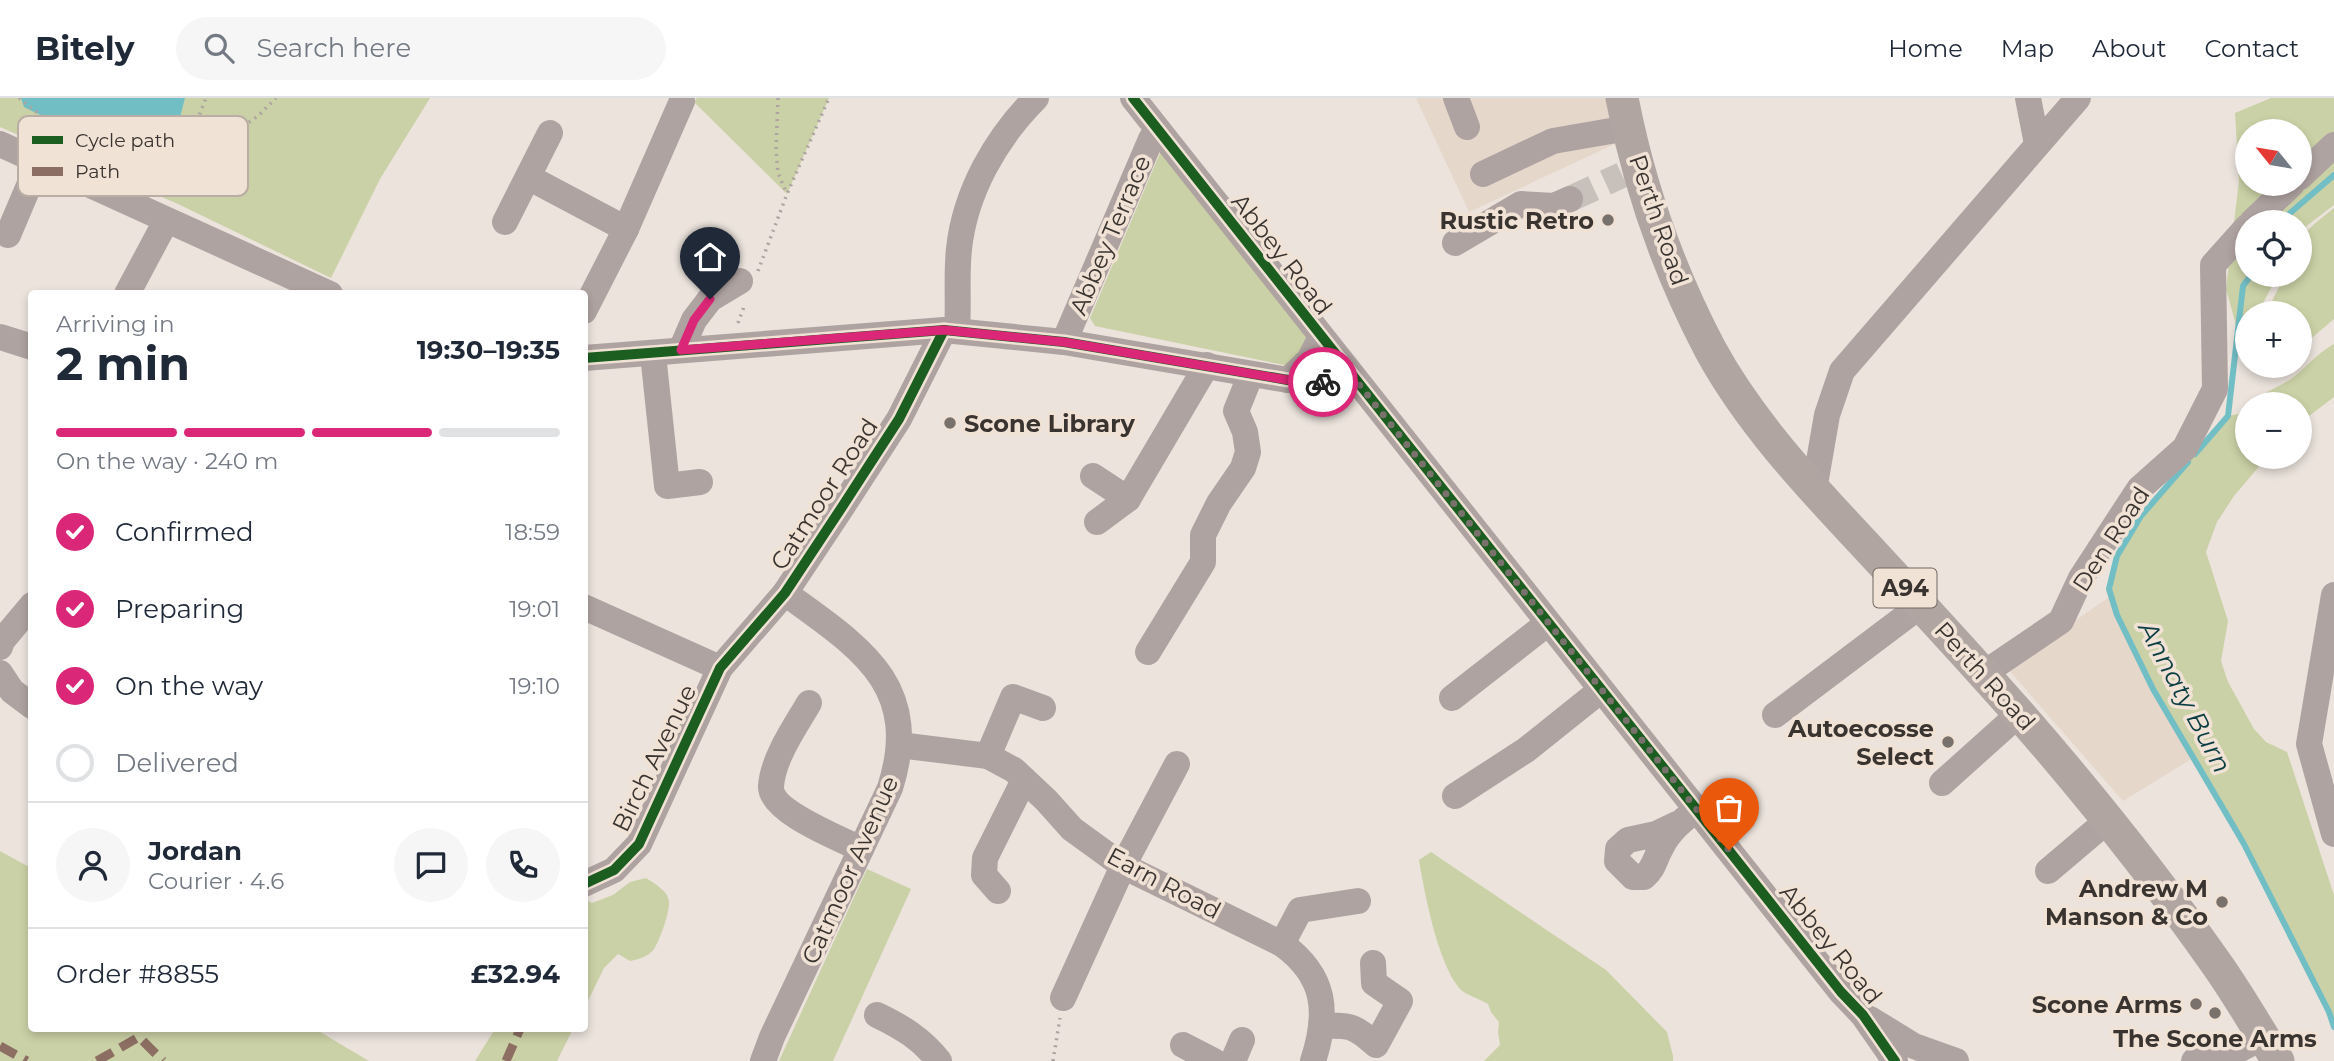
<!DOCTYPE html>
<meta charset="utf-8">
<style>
body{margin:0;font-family:Montserrat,sans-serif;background:#f6f6f7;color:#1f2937;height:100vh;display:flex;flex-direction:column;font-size:26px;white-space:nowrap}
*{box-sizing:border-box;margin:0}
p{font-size:23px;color:#747a83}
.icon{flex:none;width:38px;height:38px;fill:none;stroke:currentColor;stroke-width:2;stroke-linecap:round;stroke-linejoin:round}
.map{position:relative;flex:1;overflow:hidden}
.sheet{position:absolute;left:28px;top:192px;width:560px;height:742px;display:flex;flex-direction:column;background:#fff;border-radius:7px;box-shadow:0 4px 10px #0003}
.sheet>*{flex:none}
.needle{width:46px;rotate:300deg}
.fabs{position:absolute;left:2235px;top:21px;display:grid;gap:14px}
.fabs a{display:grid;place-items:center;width:77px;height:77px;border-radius:50%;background:#fff;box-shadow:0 4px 10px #0003;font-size:35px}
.pin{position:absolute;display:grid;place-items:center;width:60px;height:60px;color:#fff;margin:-72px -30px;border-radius:50% 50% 50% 0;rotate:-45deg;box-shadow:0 0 7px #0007}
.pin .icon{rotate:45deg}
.courier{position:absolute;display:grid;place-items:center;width:70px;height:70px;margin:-35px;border:5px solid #db2777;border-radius:50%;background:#fff;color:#222;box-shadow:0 2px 9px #0007}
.summary em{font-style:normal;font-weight:700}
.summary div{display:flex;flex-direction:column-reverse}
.summary{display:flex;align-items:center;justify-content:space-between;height:119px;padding:0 28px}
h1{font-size:46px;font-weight:700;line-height:52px}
.bar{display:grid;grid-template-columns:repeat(4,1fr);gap:10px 7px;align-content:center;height:84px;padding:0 28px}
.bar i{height:9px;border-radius:5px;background:#e0e1e3}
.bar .current{background:#db2777}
.bar p{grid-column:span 4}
.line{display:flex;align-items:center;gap:18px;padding:0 28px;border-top:2px solid #e0e1e3}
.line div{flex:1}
.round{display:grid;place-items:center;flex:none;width:74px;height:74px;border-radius:37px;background:#f6f6f7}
ol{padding:0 28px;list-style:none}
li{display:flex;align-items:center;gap:21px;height:77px}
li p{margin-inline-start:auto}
li .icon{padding:7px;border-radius:50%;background:#db2777;color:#fff;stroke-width:4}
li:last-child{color:#747a83}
li i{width:38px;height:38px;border:4px solid #e0e1e3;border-radius:50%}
header{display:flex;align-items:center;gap:42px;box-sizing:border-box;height:98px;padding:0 35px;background:#fff;border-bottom:2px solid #e0e1e3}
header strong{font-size:33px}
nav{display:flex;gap:38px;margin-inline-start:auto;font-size:24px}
.search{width:490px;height:63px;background:#f6f6f7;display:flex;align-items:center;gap:18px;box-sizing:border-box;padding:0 24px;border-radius:38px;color:#747a83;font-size:26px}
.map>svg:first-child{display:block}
.built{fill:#e6d7cb}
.green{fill:#cbd1a6;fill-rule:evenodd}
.water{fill:#72bec5}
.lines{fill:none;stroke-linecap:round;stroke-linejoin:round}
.stream{stroke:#72bec5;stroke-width:6}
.minor-tunnel{stroke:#c8c0ba;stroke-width:26;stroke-dasharray:26 13;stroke-linecap:butt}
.path{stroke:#ada3a0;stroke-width:3.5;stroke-dasharray:2 5;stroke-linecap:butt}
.minor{stroke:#afa3a1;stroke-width:26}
.major{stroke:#b0a5a1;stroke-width:33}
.quiet{stroke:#8d6e63;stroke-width:9;stroke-dasharray:18 9;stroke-linecap:butt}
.cycleway-casing{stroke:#f1e2d6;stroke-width:15}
.cycleway{stroke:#1b5e20;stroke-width:10}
.done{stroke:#78716c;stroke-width:7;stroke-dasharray:0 12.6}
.route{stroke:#db2777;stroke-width:9}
.poi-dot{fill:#78716c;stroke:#f1e2d6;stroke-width:2.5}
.labels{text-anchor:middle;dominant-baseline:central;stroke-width:7;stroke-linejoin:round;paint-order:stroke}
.shield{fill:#f1e2d6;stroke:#716862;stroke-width:2}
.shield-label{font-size:23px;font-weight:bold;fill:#3a3430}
.poi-label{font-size:24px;font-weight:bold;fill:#3a3430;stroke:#f1e2d6;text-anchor:end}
.street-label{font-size:24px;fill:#3a3430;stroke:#f1e2d6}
.water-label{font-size:26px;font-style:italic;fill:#0a3e43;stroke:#f1e2d6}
.key{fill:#f1e2d6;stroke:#baaea4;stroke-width:2}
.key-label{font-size:19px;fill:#3a3430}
</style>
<header>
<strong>Bitely</strong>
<div class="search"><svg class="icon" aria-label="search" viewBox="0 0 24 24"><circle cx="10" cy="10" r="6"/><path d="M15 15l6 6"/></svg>Search here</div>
<nav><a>Home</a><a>Map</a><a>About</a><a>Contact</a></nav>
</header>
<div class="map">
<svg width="2334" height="963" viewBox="0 0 2334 963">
<rect width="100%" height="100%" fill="#ebe3dc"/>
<g class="built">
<path d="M1416,0h198l5,44 -150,70z"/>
<path d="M2112,497l81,163 -70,43 -116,-133z"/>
</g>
<g class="green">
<path d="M0,0h430l-50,81 -49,99 -153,-74 -178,-77z"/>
<path d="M697,0h132l-42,96 -93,-92z"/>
<path d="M2271,0h63v107l-30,23 -4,7v-13h-53v53h31l-16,30 -3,8h-12v52l-21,-76 13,-108 -4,-68zM2247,33h53v53h-53z"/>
<path d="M1163,48l145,191 -15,25 -9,3 -10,-2 -179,-37 -5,-8z"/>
<path d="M2334,110v111l-34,29v-35h-29l-1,-8 15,-30h15c0,-44 1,-40 34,-67z"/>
<path d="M2334,246v53l-34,26v-19h-53c14,-10 30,-16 44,-25 15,-11 26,-26 43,-35z"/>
<path d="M2247,307v52h20l-33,39 -17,26 -11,30 22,69 -7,40 7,21 26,47 12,13 21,10 47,143v132l-5,-15 -85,-168 -91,-155 -36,-74 -8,-26 8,-33 24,-40 87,-100 10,-2z"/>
<path d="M0,753l31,17 1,161h283l54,32h-369z"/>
<path d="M1431,754l175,118 61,62 6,24v5h-189l16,-16 -2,-13 1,-10 -8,-10 -3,-8c-8,-5 -23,-9 -29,-16 -22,-28 -34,-93 -40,-128z"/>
<path d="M867,771l44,20 -78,172h-54z"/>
<path d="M646,780c9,6 21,12 23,23 1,11 -9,39 -15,48 -6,8 -15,10 -24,12l-12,-7 -14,14 -19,39v-107l7,3 21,-8 17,-13z"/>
<path d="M495,931h78l-16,32h-82z"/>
</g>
<path class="water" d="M21,0h164l-15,58 -9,11 -61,-24 -68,-32 -8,-4z"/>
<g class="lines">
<g class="stream">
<path d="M2284,124l5,-8 45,-39"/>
<path d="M2195,356l33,-38 15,-130 8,-11"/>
<path d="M2188,364l-47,54 -24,40 -8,33 8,26 36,74 91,155 85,168 5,15"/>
</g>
<path class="minor-tunnel" d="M1570,101l52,-24"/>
<g class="path">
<path d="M19,0l45,36 41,19 47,18h31l76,-56 17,-17"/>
<path d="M778,0l-2,52 2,23 9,21"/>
<path d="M172,73l17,-30 17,-43"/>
<path d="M758,173l29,-77 42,-96"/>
<path d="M738,225l7,-19"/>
<path d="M1053,963l7,-43"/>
</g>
<g class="minor">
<path d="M1133,0l708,894 22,23 32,46"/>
<path d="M1456,0l11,29"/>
<path d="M2028,0l9,46"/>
<path d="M0,46l330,150"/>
<path d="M1483,76l70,-33 75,-13"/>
<path d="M528,79l98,52"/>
<path d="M2300,79l34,-32"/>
<path d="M505,124l45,-89"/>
<path d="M2252,124l40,-38"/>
<path d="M8,137l31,-73"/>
<path d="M1455,145l66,-39 33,2 16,-7"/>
<path d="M127,196l39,-73"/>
<path d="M584,213l42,-82 56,-128"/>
<path d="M957,233c2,-27 -1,-55 2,-82 6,-57 37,-111 77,-151"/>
<path d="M0,239l32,10"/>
<path d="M1064,244l87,-203 7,-9"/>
<path d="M681,252l13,-30 16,-21 30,-18"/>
<path d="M653,256l14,132 33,-4"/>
<path d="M584,260l360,-28 120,12 224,38 70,3"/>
<path d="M1288,282l21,-20 12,-23"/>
<path d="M1093,378l35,23"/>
<path d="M1814,392l13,-75 15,-44 236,-273"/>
<path d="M1097,424l31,-23 79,-134"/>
<path d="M2334,497l-25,149 25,90"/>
<path d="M584,509l136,61"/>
<path d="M0,549l2,-6 30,-36"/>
<path d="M1148,554l55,-90v-27l16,-32 24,-35 5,-16 -3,-20 -9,-21 15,-37"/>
<path d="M0,575l12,18 20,15"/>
<path d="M1983,576l78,-53 20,-43 58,-89 46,-41 30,-59 -2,-124 34,-38"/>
<path d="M1452,600l96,-75"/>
<path d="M809,605c-14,24 -36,55 -38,83 -2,25 70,53 90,63"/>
<path d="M1775,617l146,-110"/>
<path d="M899,647l89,11 26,14 32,30 26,29 51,37 159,78c44,32 47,68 31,117"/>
<path d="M988,658l25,-59 30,11"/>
<path d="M1942,685l77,-69"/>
<path d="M1455,698l71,-46 75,-60"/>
<path d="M1677,726l-21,10 -28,6 -10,9 -1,12 16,16h11c11,-10 10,-17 17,-29 8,-17 22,-28 35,-38"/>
<path d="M2048,773l59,-50"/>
<path d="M584,786l30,-14 25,-26 81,-176 65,-75 57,-86 57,-88 45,-89"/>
<path d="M998,793l-14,-16 1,-17 39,-78"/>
<path d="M1282,846l18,-34 58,-9"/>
<path d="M1063,900l60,-132 54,-102"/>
<path d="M877,917c25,12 45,24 62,46"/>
<path d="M1870,921l44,27 42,15"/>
<path d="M1321,928c29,-1 33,-1 55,19l24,-44 -26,-18 -1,-20"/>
<path d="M1183,947l31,16"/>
<path d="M763,963l9,-24 118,-249c33,-104 -31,-141 -105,-195"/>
<path d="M1233,963l9,-21"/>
<path d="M2194,963l37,-7 32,-17"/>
</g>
<path class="major" d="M1622,0c17,88 46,171 88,251 40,74 101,138 158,199 51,55 102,110 152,167 69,79 137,164 198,251 21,30 40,63 60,95"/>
<g class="quiet">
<path d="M0,948l27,15"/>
<path d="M97,963l42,-24 24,24"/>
<path d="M506,963l14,-32"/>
</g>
<g class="cycleway-casing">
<g id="cycleway">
<path d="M1133,0l708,894 22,23 32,46"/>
<path d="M584,260l360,-28 120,12 224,38 70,3"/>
<path d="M584,786l30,-14 25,-26 81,-176 65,-75 57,-86 57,-88 45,-89"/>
</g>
</g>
<use href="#cycleway" class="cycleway"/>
</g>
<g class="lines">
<path class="done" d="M1323,284l35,1 371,467"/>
<path class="route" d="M710,201l-16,21 -13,30 263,-20 120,12 224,38 35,2"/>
</g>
<g class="poi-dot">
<circle cx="1608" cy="122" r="7"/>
<circle cx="950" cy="325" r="7"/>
<circle cx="1948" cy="644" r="7"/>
<circle cx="2222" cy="804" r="7"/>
<circle cx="2196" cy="906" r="7"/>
<circle cx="2215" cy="915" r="7"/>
</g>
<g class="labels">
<rect class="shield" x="1873.5" y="470.5" width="63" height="39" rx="5"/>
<g class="shield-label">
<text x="1905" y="490">A94</text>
</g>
<g class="poi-label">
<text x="1594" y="122">Rustic Retro</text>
<text x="964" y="325" text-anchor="start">Scone Library</text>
<text x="1934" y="630">Autoecosse<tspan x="1934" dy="28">Select</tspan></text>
<text x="2208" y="790">Andrew M<tspan x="2208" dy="28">Manson &amp; Co</tspan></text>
<text x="2182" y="906">Scone Arms</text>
<text x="2215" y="940" text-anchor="middle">The Scone Arms</text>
</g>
<g class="street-label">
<text transform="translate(1659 122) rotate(71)">Perth Road</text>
<text transform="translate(1110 137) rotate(-67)">Abbey Terrace</text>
<text transform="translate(1282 156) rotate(52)">Abbey Road</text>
<text transform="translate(824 396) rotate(-57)">Catmoor Road</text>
<text transform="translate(2111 441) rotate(-57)">Den Road</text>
<text transform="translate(1985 578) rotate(48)">Perth Road</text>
<text transform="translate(654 660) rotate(-64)">Birch Avenue</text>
<text transform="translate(850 772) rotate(-66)">Catmoor Avenue</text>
<text transform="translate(1164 785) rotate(28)">Earn Road</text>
<text transform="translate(1831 846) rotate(51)">Abbey Road</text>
</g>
<g class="water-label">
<text transform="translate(2185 599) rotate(62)">Annaty Burn</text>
</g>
</g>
<rect x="18" y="18" width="230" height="80" rx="10" class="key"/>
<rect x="32" y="38" width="31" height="8" fill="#1b5e20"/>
<rect x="32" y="69" width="31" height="9" fill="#8d6e63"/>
<g class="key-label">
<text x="75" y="49">Cycle path</text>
<text x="75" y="80">Path</text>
</g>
</svg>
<div class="fabs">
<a><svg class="needle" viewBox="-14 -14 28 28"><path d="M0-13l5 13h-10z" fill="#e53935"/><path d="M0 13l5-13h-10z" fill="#747a83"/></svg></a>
<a><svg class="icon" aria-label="locate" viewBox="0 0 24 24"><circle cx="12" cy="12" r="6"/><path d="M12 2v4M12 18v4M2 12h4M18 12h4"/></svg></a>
<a>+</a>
<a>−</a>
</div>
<div class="pin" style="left:1729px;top:752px;background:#ea580c"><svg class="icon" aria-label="bag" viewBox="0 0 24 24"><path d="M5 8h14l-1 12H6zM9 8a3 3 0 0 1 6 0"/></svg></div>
<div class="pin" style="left:710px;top:201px;background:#1f2937"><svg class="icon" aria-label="home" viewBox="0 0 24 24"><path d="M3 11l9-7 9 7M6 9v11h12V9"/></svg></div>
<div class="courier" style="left:1323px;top:284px"><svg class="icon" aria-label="bike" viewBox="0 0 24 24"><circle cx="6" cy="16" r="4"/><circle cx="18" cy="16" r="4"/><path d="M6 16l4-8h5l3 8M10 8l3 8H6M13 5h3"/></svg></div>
<section class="sheet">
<div class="summary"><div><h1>2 min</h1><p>Arriving in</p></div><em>19:30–19:35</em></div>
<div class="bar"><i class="current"></i><i class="current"></i><i class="current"></i><i></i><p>On the way · 240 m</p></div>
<ol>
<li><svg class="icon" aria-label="check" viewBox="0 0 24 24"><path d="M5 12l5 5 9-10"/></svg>Confirmed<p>18:59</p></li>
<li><svg class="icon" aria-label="check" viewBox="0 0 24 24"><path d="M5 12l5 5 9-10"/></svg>Preparing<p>19:01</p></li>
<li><svg class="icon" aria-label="check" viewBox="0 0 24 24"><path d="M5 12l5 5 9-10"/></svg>On the way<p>19:10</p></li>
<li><i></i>Delivered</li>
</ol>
<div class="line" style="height:126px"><a class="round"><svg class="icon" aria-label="person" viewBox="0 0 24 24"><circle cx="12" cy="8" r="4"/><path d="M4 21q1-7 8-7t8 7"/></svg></a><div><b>Jordan</b><p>Courier · 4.6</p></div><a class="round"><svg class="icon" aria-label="chat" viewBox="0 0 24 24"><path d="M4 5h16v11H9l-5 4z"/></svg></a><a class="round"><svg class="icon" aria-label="phone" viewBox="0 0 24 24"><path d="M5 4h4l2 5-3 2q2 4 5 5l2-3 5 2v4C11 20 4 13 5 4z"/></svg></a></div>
<div class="line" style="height:91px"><div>Order #8855</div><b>£32.94</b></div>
</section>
</div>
